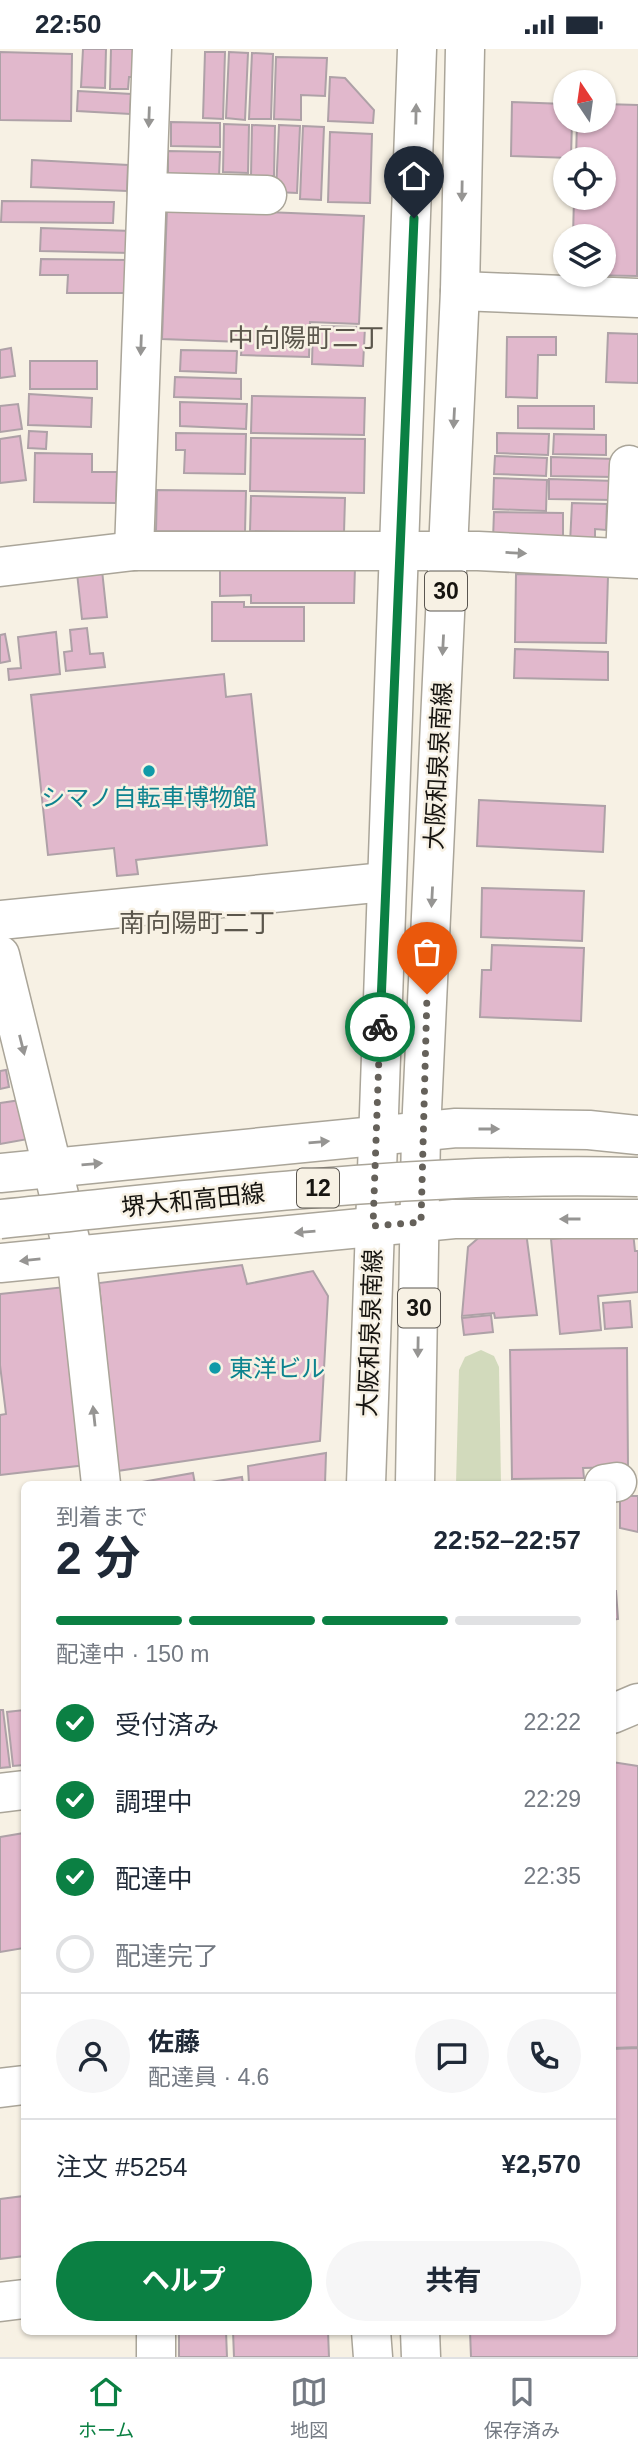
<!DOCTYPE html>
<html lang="ja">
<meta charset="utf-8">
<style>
body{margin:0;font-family:Helvetica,"Noto Sans JP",sans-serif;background:#f6f6f7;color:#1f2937;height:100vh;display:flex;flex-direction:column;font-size:26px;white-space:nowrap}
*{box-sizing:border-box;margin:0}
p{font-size:23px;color:#747a83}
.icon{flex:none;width:38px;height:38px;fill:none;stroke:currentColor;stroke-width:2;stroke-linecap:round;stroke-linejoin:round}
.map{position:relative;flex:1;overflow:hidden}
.sheet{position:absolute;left:21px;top:1432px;width:595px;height:854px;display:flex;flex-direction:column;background:#fff;border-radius:10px;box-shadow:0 2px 5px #0004}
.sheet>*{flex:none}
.needle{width:46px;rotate:347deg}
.tools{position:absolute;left:553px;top:21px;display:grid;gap:14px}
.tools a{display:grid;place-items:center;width:63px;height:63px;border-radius:50%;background:#fff;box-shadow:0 2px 5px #0004;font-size:35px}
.pin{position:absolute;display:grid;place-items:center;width:60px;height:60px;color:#fff;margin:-72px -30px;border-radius:50% 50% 50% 0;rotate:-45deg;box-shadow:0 0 7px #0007}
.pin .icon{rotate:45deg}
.courier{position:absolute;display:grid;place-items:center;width:70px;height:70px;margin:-35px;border:5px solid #0b8043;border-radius:50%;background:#fff;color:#222;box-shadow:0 2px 9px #0007}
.headline em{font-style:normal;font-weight:700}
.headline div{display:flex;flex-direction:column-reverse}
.headline{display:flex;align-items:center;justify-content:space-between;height:119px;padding:0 35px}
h1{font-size:46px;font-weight:700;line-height:52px}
.bar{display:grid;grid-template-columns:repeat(4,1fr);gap:10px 7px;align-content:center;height:84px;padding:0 35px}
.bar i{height:9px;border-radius:5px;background:#e0e1e3}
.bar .active{background:#0b8043}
.bar p{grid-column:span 4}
.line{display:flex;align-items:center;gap:18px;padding:0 35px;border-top:2px solid #e0e1e3}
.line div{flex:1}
.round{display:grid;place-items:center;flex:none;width:74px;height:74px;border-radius:37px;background:#f6f6f7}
ol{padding:0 35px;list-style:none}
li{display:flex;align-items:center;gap:21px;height:77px}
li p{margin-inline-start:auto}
li .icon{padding:7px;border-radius:50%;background:#0b8043;color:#fff;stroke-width:4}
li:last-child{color:#747a83}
li i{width:38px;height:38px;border:4px solid #e0e1e3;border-radius:50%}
.primary-button{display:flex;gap:14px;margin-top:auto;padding:14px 35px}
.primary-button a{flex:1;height:80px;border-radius:42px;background:#0b8043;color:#fff;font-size:28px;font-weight:700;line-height:80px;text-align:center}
.primary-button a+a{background:#f6f6f7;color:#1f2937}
.status{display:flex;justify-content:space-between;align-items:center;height:49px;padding:0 35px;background:#fff;direction:ltr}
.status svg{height:19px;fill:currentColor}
.dock{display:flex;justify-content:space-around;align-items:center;height:98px;border-top:2px solid #e0e1e3;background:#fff;font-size:19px;color:#747a83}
.dock a{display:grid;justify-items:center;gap:4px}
.dock .active{color:#0b8043}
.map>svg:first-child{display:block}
.green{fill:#d2dabc}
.building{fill:#e1b8cc;stroke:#aea1a7;stroke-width:2}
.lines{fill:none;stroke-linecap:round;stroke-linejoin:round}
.minor-casing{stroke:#aaa599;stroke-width:41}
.major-casing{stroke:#aaa599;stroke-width:41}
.minor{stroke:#fff;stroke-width:38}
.major{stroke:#fff;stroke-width:38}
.major-bridge-casing{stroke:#aaa599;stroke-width:41;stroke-linecap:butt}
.major-bridge{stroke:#fff;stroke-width:38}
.oneway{fill:#969593}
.done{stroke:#65615a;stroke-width:7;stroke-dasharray:0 12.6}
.route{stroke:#0b8043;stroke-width:9}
.culture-dot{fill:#0f9aa8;stroke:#f7f1e4;stroke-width:2.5}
.labels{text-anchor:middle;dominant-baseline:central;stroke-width:5;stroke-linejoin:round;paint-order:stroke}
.shield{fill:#f7f1e4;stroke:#5a5650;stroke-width:2}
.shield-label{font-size:23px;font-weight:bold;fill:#161410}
.street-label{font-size:24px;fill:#161410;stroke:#f7f1e4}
.culture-label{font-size:24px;fill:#0d838f;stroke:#f7f1e4}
.neighbourhood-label{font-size:26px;fill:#5b564c;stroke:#f7f1e4}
</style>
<div class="status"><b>22:50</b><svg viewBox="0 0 49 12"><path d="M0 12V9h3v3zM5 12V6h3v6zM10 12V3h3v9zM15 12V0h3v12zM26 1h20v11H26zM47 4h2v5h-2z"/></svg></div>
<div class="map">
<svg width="638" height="2308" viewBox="0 0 638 2308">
<rect width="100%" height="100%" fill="#f7f1e4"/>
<path class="green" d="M481,1301l13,6 5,11 2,117h-45l3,-114 6,-13z"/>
<g class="building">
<path d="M83,0h23l-1,39 -24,-1z"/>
<path d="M111,0h24l-1,28h-5l-1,12h-18z"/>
<path d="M0,3l72,2 -1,67 -71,-1z"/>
<path d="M205,3h20l-2,67 -20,-1z"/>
<path d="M229,3l19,1 -3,67 -19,-2z"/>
<path d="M252,4l21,1 -2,65h-22z"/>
<path d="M276,8l51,1 -2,38 -24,-1v25l-27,-1z"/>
<path d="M330,28l15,1 29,32 -1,13 -45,-2z"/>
<path d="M78,42l53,3 -1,20 -53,-3z"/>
<path d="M512,53l53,2v17h7l-1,37 -60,-2z"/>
<path d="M604,55l34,1 -1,171 -58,-1h25v-39h-31l1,-38h30v-39h-28l1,-38h27z"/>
<path d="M171,73l49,1v24l-49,-1z"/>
<path d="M224,75l25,1 -1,48 -25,-1z"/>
<path d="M252,76l23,1 -1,50h-23z"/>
<path d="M279,76l21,1 -3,67 -21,-1z"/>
<path d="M303,77l21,1 -3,73 -21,-1z"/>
<path d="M330,83l42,2 -2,69 -42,-1z"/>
<path d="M168,102l52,1 -1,25 -51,-2z"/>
<path d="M32,111l96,5 -1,26 -96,-4z"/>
<path d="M2,152l112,1 -1,21 -112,-1z"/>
<path d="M167,159l197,8 -5,108 -49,-2 -1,35 -68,-2 1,-13 -80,-3z"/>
<path d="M41,179l91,3 -1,22 -91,-2z"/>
<path d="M41,210l87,1v33h-61l1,-18h-28z"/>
<path d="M313,277l52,1 -2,39 -51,-2z"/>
<path d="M608,284l30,1v49l-32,-1z"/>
<path d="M507,288h49v18h-18l-1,43 -31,-1z"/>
<path d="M11,299l4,28 -15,2v-28z"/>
<path d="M181,301l56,1 -1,22 -56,-2z"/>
<rect x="30" y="312" width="67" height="28"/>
<path d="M175,328l66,2v20l-67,-2z"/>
<path d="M29,345l63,4 -1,29 -63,-2z"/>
<path d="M252,347l113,2 -1,37 -113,-2z"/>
<path d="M180,353l67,2 -1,25 -66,-3z"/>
<path d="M18,355l4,25 -22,3v-26z"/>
<path d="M518,357h76v23l-76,-1z"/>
<path d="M29,382l18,1 -1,17 -18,-1z"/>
<path d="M176,384l70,1 -1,40 -61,-1 1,-23h-9z"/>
<path d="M497,384l52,1 -1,21 -51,-2z"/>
<path d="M554,385l52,1v20l-53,-1z"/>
<path d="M20,387l6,44 -26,3v-44z"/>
<path d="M251,389l114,1 -1,54 -114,-2z"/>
<path d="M35,404l57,1v18h25l-1,31 -82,-1z"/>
<path d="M495,407l52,2 -1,18 -52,-2z"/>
<path d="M551,408l64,2 -1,18 -63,-1z"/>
<path d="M494,429l53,2 -1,31 -53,-2z"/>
<path d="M549,430l66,2 -1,19 -65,-1z"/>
<path d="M157,441l89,1 -1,41 -89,-1z"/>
<path d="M251,447l94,2 -1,35 -94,-2z"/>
<path d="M572,454l35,1 -1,26 -11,-1v15l-25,-1z"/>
<path d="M494,463l69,1v27l-70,-1z"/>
<path d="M355,517l-1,37h-103v-8l-31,1v-29z"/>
<path d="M102,521l5,47 -25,2 -5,-46z"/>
<path d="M516,525l92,2 -2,67 -91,-1z"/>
<path d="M212,553h32v5h60v34h-92z"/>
<path d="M87,579l3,26 13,-1 2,14 -39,4 -2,-19 8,-1 -2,-21z"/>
<path d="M56,583l4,42 -51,6 -1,-11 13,-1 -3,-31z"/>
<path d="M5,585l5,27 -10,2v-28z"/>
<path d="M515,600l93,3v28l-94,-2z"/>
<path d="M224,625l2,23 25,-3 16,151 -131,15 2,14 -21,2 -3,-28 -66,7 -17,-160z"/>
<path d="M479,751l126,6 -2,46 -126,-6z"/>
<path d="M482,839l102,3 -2,50 -101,-4z"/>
<path d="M492,896l92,3 -3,73 -101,-4 2,-47h9z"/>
<path d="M6,1021l3,17 -9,2v-18z"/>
<path d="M21,1051l7,39 -28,5v-41z"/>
<path d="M526,1183l11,83 -42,3 -1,-5 -32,3 6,-69 15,-13z"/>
<path d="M633,1183l2,19h3v41l-40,4 3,34 -41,4 -9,-95z"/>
<path d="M242,1216l5,19 66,-13 15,25 -8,145 -203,30 -18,-188z"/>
<path d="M65,1238l21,178 -86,10v-60l6,-1 -6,-49v-71z"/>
<path d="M630,1252l2,26 -27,2 -2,-26z"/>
<path d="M491,1266l2,17 -29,3 -2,-17z"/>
<path d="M627,1299l1,119 -45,1 1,10 -72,1 -2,-129z"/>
<path d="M326,1404l-1,31h-76l-1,-18z"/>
<path d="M193,1424l2,11h-52l-1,-2z"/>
<path d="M242,1428l1,7h-44z"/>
<path d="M620,1447h18v36l-18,-4z"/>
<path d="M612,1542h4l2,28 -6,1z"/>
<path d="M0,1661h3l7,57 -10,1z"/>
<path d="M24,1661v55l-11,1 -6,-54z"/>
<path d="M612,1713l26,4v281l-26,1z"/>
<path d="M24,1784v115l-24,4v-115z"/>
<path d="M638,1999v309h-167l-1,-26h142v-282z"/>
<path d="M24,2147v60l-24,3v-60z"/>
<path d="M179,2282h47l1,26h-48z"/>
<path d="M233,2282h95l1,26h-95z"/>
</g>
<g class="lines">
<g class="minor-casing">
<g id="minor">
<path d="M147,143l120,3"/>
<path d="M460,242l178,7"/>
<path d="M134,502l18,-502"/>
<path d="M625,509l4,-93"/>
<path d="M0,518l134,-16h344l160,8"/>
<path d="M0,871l385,-38"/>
<path d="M0,906l78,317 23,212"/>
<path d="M0,1124l456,-45 133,2 49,5"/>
<path d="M0,1214l454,-44h184"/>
<path d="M604,1435l13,-2"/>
<path d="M612,1665l26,-11"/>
<path d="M0,1744l24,-3"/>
<path d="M0,2039l24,-3"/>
<path d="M0,2253l24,-3"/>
<path d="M156,2308v-26"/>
</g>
</g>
<g class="major-casing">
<g id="major">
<path d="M366,1435c14,-478 36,-957 51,-1435"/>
<path d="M415,1435l6,-352 39,-841 5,-242"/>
<path d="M371,2282l2,26"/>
<path d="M420,2282l1,26"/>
</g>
</g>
<use href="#minor" class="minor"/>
<use href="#major" class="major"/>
<g class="major-bridge-casing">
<path id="major-bridge" d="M0,1170c212,-21 424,-48 638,-42"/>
</g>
<use href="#major-bridge" class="major-bridge"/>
</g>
<defs><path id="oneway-solid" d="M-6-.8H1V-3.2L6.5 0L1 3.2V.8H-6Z" transform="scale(1.75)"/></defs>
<g class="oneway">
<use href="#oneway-solid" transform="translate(416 65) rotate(-89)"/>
<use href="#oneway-solid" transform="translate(149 68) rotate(92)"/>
<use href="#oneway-solid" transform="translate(462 142) rotate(91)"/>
<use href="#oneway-solid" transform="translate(141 296) rotate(92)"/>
<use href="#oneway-solid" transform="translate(454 369) rotate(93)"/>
<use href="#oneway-solid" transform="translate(516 504) rotate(3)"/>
<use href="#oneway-solid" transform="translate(443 596) rotate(93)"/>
<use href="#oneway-solid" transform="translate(432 848) rotate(93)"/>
<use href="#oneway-solid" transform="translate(22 996) rotate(76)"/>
<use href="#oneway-solid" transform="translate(489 1080)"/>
<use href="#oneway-solid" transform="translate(319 1093) rotate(-5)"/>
<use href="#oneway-solid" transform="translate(92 1115) rotate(-5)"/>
<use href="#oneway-solid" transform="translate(570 1170) rotate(180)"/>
<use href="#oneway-solid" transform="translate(305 1183) rotate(175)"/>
<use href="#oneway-solid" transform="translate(30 1211) rotate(174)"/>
<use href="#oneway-solid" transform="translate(418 1298) rotate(91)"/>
<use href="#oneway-solid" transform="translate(94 1367) rotate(-96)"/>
</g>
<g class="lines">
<path class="done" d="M380,978l-7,199 48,-4 6,-228"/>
<path class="route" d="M380,978l34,-809"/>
</g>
<g class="culture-dot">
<circle cx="149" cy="722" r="7"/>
<circle cx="215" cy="1319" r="7"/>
</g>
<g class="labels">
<g class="shield">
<rect x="425" y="522.5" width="42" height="39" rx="5"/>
<rect x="297" y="1119.5" width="42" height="39" rx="5"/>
<rect x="398" y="1239.5" width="42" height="39" rx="5"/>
</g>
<g class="shield-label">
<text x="446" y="542">30</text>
<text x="318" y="1139">12</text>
<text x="419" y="1259">30</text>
</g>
<g class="street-label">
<text transform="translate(438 717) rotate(-87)">大阪和泉泉南線</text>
<text transform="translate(193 1151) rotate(-6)">堺大和高田線</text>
<text transform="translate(370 1284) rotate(-88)">大阪和泉泉南線</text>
</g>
<g class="culture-label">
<text x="149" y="748">シマノ自転車博物館</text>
<text x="229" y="1319" text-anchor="start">東洋ビル</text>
</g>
<g class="neighbourhood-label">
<text x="306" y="289">中向陽町二丁</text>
<text x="197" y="874">南向陽町二丁</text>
</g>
</g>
</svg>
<div class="tools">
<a><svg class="needle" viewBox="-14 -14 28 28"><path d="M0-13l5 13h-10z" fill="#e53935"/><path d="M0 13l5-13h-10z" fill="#747a83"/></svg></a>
<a><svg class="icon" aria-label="locate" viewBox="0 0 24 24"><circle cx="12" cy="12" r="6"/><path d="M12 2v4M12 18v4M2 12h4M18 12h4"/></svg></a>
<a><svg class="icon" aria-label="layers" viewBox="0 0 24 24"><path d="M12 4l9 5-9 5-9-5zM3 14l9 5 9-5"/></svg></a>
</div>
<div class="pin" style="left:427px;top:945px;background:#ea580c"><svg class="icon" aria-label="bag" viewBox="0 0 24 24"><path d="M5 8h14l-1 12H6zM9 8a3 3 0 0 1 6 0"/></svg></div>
<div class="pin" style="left:414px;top:169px;background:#1f2937"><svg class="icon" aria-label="home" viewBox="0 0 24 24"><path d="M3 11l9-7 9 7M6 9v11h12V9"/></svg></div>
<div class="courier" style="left:380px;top:978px"><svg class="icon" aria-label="bike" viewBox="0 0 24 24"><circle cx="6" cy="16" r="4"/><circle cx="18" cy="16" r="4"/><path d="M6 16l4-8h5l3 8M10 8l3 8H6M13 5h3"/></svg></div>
<section class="sheet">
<div class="headline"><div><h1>2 分</h1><p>到着まで</p></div><em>22:52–22:57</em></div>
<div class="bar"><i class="active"></i><i class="active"></i><i class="active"></i><i></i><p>配達中 · 150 m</p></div>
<ol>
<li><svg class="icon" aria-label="check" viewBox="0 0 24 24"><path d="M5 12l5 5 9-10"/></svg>受付済み<p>22:22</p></li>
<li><svg class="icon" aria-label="check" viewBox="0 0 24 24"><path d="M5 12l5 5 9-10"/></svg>調理中<p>22:29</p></li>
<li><svg class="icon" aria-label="check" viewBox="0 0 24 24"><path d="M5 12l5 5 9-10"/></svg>配達中<p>22:35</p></li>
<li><i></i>配達完了</li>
</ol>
<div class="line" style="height:126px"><a class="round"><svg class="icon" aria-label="person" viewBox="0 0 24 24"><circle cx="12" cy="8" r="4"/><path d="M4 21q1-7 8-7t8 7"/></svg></a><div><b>佐藤</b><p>配達員 · 4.6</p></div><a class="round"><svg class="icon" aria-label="chat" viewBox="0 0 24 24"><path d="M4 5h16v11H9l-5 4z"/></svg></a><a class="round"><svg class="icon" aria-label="phone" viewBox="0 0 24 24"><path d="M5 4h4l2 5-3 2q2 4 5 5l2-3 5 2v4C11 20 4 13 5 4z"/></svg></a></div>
<div class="line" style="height:91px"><div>注文 #5254</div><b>¥2,570</b></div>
<div class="primary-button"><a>ヘルプ</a><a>共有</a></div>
</section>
</div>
<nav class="dock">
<a class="active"><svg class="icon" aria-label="home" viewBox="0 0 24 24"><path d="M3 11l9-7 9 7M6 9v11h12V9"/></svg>ホーム</a>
<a><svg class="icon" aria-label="map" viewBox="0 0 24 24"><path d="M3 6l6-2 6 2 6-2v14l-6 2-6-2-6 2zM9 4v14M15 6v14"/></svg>地図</a>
<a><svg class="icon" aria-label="saved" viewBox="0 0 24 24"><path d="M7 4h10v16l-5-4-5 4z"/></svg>保存済み</a>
</nav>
